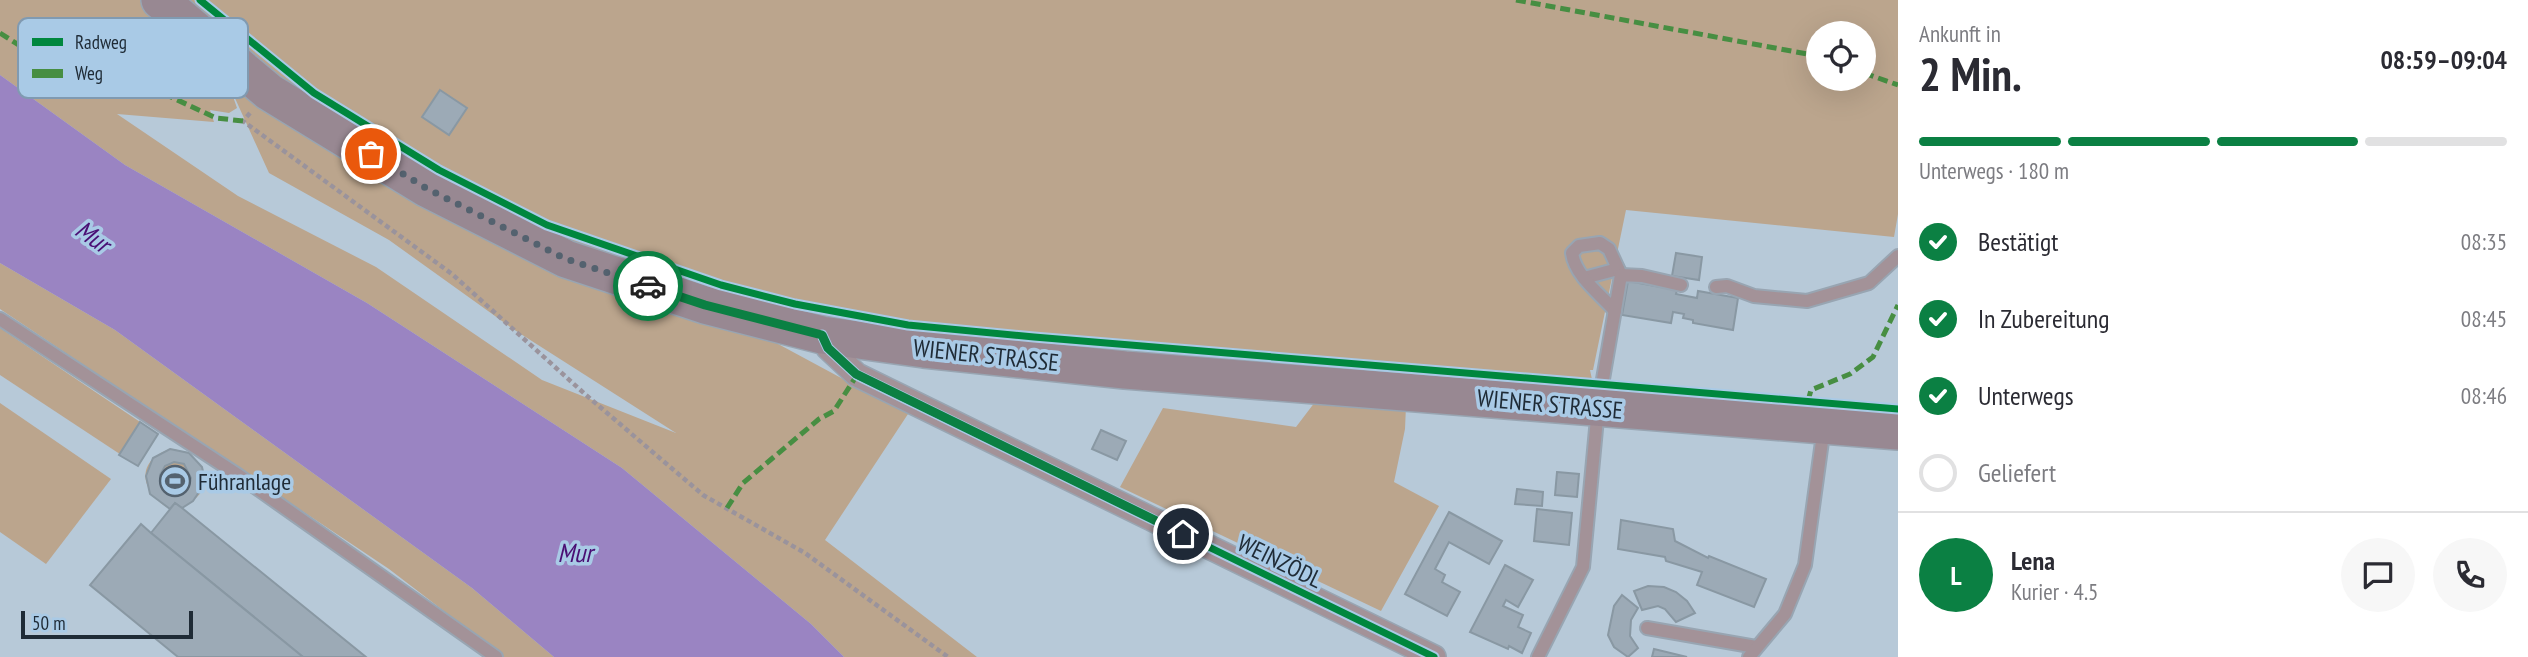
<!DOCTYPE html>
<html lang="de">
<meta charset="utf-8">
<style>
body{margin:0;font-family:"PT Sans Narrow",sans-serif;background:#f7f7f7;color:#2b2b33;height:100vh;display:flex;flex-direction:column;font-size:26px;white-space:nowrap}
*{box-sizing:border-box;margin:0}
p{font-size:23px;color:#7c7c81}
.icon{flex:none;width:38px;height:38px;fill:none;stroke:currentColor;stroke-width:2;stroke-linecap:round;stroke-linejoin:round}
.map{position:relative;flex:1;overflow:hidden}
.details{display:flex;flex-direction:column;background:#fff;width:630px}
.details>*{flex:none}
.controls{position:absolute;left:1806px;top:21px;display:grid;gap:14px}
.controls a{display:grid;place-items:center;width:70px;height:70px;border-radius:50%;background:#fff;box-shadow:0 7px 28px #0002;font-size:35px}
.scale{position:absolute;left:21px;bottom:18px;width:172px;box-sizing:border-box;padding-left:7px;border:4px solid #1f2b36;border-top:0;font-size:19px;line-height:24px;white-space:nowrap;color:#1f2b36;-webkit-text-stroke:5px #a9cae6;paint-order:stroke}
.pin{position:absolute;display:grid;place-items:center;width:60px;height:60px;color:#fff;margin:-30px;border:4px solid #fff;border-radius:50%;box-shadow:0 2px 7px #0007}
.courier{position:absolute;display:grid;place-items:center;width:70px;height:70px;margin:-35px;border:5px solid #0b8043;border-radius:50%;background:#fff;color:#222;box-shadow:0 2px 9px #0007}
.summary em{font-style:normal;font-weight:800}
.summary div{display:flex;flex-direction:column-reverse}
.summary{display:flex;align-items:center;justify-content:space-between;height:119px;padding:0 21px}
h1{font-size:46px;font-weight:800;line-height:52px}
.bar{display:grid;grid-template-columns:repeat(4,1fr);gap:10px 7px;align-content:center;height:84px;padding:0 21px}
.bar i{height:9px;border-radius:5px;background:#e1e1e2}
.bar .current{background:#0b8043}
.bar p{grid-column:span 4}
.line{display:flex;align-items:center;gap:18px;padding:0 21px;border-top:2px solid #e1e1e2}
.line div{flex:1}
.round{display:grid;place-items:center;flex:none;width:74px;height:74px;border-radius:37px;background:#f7f7f7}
ol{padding:0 21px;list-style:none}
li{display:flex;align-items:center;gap:21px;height:77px}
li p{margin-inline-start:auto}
li .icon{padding:7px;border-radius:50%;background:#0b8043;color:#fff;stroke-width:4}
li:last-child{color:#7c7c81}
li i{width:38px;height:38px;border:4px solid #e1e1e2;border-radius:50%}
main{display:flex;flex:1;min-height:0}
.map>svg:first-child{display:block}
.green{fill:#bba58d;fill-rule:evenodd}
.water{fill:#9a84c2}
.building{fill:#9caab6;stroke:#8998a3;stroke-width:2;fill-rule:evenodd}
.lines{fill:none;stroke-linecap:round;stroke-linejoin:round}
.lane-casing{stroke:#98a5b2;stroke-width:16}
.street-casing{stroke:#98a5b2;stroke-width:26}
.primary-casing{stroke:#98a5b2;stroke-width:40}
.path{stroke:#9a939c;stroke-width:4.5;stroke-dasharray:5 3.5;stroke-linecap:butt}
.lane{stroke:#a39298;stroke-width:12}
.street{stroke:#a39298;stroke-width:23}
.primary{stroke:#988892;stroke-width:37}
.quiet{stroke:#478e42;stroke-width:5;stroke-dasharray:10 5;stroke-linecap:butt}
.cycleway-casing{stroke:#a9cae6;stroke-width:11}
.cycleway{stroke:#00873e;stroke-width:7}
.done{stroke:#54626f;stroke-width:7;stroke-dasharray:0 12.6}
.route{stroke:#0b8043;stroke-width:9}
.labels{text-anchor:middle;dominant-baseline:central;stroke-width:7;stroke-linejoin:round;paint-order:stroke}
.street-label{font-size:24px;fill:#1f2b36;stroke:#a9cae6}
.poi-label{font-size:24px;fill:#1f2b36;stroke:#a9cae6;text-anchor:start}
.water-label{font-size:26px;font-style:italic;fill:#4a0f74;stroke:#a9cae6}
.key{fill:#a9cae6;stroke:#809ab1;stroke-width:2}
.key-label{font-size:19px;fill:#1f2b36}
</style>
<main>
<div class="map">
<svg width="1898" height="657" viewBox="0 0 1898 657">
<rect width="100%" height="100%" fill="#b7c9d8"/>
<g class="green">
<path d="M0,0h143l80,72 544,266 141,76 -83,126 152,117h-133l-33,-33 -189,-156 -255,-165 -242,-138 -125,-90zM229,85l40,88 120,67 124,89 163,104 -134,-53 -166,-113 -138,-71 -121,-82 97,8 -4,-12 19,3 8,-5z"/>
<path d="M150,0h1748v214l-4,23 -268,-27 -33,160h-3l8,38 -674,-59 -358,-90zM1818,33h46v46h-46z"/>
<path d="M0,263l115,67 357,258 82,69h-50l-115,-88 -389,-260z"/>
<path d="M0,328l158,106 -20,32 -138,-91z"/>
<path d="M1315,402l91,4 -1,23 -11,53 45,24 -58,105 -261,-124 43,-79 133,19z"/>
<path d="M0,403l111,76 -65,85 -46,-32z"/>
<path d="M170,449c27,1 49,35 22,52 -6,4 -15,6 -22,8 -28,-16 -37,-47 0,-60z"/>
</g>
<path class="water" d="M0,75l125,90 242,138 255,165 189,156 33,33h-290l-82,-69 -357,-258 -115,-67z"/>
<g class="building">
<path d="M440,90l27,18 -18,27 -27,-18z"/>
<path d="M1676,253l26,4 -3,23 -27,-4z"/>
<path d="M1628,281l49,9 -1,4 21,4 1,-7 40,7 -5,32 -40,-7v-3l-10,-2 1,-4 -11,-2 -2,11 -49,-8z"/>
<path d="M140,422l18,12 -20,32 -19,-11z"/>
<path d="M1101,430l25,11 -9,19 -25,-11z"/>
<path d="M170,449l19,4 13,14 2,9 -1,10 -10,15 -11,7 -7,-5 -5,6 -20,-15 -4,-18 7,-18zM174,462l10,2 7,14 -3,9 -14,6 -13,-8 -1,-10 5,-9z"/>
<path d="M1557,472l22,2 -2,23 -22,-2z"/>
<path d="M1517,489l26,3 -1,14 -27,-2z"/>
<path d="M175,503l7,5 184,149h-63l-152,-124z"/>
<path d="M1537,509l35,4 -3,32 -35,-4z"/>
<path d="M1449,512l53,29 -13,23 -40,-22 -14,27 10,6 -3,7 18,10 -13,24 -42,-22z"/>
<path d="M1621,520l52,9 2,12 33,17 1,-2 57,23 -12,28 -57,-22 5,-13 -36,-11 -1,-4 -47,-8z"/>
<path d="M141,524l10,9 152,124h-125l-88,-72z"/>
<path d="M1505,565l28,15 -15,27 -12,-7 -3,6 20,9 -5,12 13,6 -9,20 -13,-7 -1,3 -38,-17z"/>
<path d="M1648,586l16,1 12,5 11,9 8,12 -19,9 -11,-13 -7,-3 -16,4 -8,-19z"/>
<path d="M1622,595l16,13 -7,12 -1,16 8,12 -10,9 -14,-10 -6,-12 6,-29z"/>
<path d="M1654,649l33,8h-35z"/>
</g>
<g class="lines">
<g class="lane-casing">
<g id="lane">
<path d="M1584,278l34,-9"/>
<path d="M1716,287l11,-1 27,10 53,5 62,-18 29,-27"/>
<path d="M1615,311c-15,-17 -40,-35 -43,-58l7,-7 21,-3 9,6 12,26"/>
<path d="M0,319l238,156 258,182"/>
<path d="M1647,628l109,19"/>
<path d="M1538,657l45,-90 15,-159 23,-133 21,1 39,9"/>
<path d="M1749,657l36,-43 20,-49 19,-138"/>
</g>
</g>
<g class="street-casing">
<path id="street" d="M822,335l6,13 29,27 577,282"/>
</g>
<g class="primary-casing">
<path id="primary" d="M160,0l109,92 157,96 140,71 139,46 117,30 102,14 201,21 773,61"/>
</g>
<path class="path" d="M250,113l-7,8 209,153 134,121 117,100 102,58 143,104"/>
<use href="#lane" class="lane"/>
<use href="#street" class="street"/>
<use href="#primary" class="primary"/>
<g class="quiet">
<path d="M1516,0l302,56"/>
<path d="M0,33l75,48 66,2 75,35 27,3"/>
<path d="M1864,73l34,12"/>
<path d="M1808,401l3,-11 39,-16 23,-17 25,-52"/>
<path d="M727,508l16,-25 76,-64 15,-8 23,-36"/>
</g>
<g class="cycleway-casing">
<g id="cycleway">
<path d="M200,0l114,93 125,77 108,55 174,60 74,19 113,21 126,12 864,72"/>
<path d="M822,335l6,13 29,27 577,282"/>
</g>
</g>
<use href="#cycleway" class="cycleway"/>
</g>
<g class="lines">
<path class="done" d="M371,154l55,34 140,71 82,27"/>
<path class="route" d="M648,286l57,19 117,30 6,13 28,26 327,160"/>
</g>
<defs>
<g id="stadium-ring" transform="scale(1.575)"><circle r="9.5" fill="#a9cae6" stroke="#54626f" stroke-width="1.5"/><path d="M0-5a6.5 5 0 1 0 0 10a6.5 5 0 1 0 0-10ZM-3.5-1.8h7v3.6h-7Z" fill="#54626f"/></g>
</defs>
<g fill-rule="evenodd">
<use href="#stadium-ring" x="175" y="481"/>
</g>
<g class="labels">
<g class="street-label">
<text transform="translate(986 355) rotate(6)">WIENER STRASSE</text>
<text transform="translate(1550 404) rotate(5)">WIENER STRASSE</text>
<text transform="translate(1280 561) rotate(26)">WEINZÖDL</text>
</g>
<g class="poi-label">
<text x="198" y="481">Führanlage</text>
</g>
<g class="water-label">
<text transform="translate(93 236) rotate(35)">Mur</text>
<text x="575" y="552">Mur</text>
</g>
</g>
<rect x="18" y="18" width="230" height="80" rx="10" class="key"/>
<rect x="32" y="38" width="31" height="8" fill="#00873e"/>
<rect x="32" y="69" width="31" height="9" fill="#478e42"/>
<g class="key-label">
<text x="75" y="49">Radweg</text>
<text x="75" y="80">Weg</text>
</g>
</svg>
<div class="controls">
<a><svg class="icon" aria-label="locate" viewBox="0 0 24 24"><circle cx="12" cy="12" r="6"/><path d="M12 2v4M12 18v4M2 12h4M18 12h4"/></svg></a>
</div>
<div class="scale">50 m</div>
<div class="pin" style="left:371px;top:154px;background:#ea580c"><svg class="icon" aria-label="bag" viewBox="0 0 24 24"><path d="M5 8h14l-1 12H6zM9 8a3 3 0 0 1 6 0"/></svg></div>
<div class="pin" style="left:1183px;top:534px;background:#1f2937"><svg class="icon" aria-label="home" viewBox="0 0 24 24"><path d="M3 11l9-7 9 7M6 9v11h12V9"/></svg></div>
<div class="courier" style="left:648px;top:286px"><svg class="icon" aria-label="car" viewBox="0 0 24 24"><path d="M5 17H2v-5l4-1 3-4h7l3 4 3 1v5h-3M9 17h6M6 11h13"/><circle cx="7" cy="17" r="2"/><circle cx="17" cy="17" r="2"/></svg></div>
</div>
<section class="details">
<div class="summary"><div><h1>2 Min.</h1><p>Ankunft in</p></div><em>08:59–09:04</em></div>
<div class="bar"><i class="current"></i><i class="current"></i><i class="current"></i><i></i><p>Unterwegs · 180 m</p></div>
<ol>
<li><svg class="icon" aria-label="check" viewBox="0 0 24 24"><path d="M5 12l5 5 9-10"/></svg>Bestätigt<p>08:35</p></li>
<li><svg class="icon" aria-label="check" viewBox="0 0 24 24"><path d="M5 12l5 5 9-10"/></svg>In Zubereitung<p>08:45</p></li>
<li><svg class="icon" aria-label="check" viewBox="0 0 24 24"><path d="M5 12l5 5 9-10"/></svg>Unterwegs<p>08:46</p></li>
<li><i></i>Geliefert</li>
</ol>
<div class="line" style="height:126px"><b class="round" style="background:#0b8043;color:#fff">L</b><div><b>Lena</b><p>Kurier · 4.5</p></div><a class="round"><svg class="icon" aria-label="chat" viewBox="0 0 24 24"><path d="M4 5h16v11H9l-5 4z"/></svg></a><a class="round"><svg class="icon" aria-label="phone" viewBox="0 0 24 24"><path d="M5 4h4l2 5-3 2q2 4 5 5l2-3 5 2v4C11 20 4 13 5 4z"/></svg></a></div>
</section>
</main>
